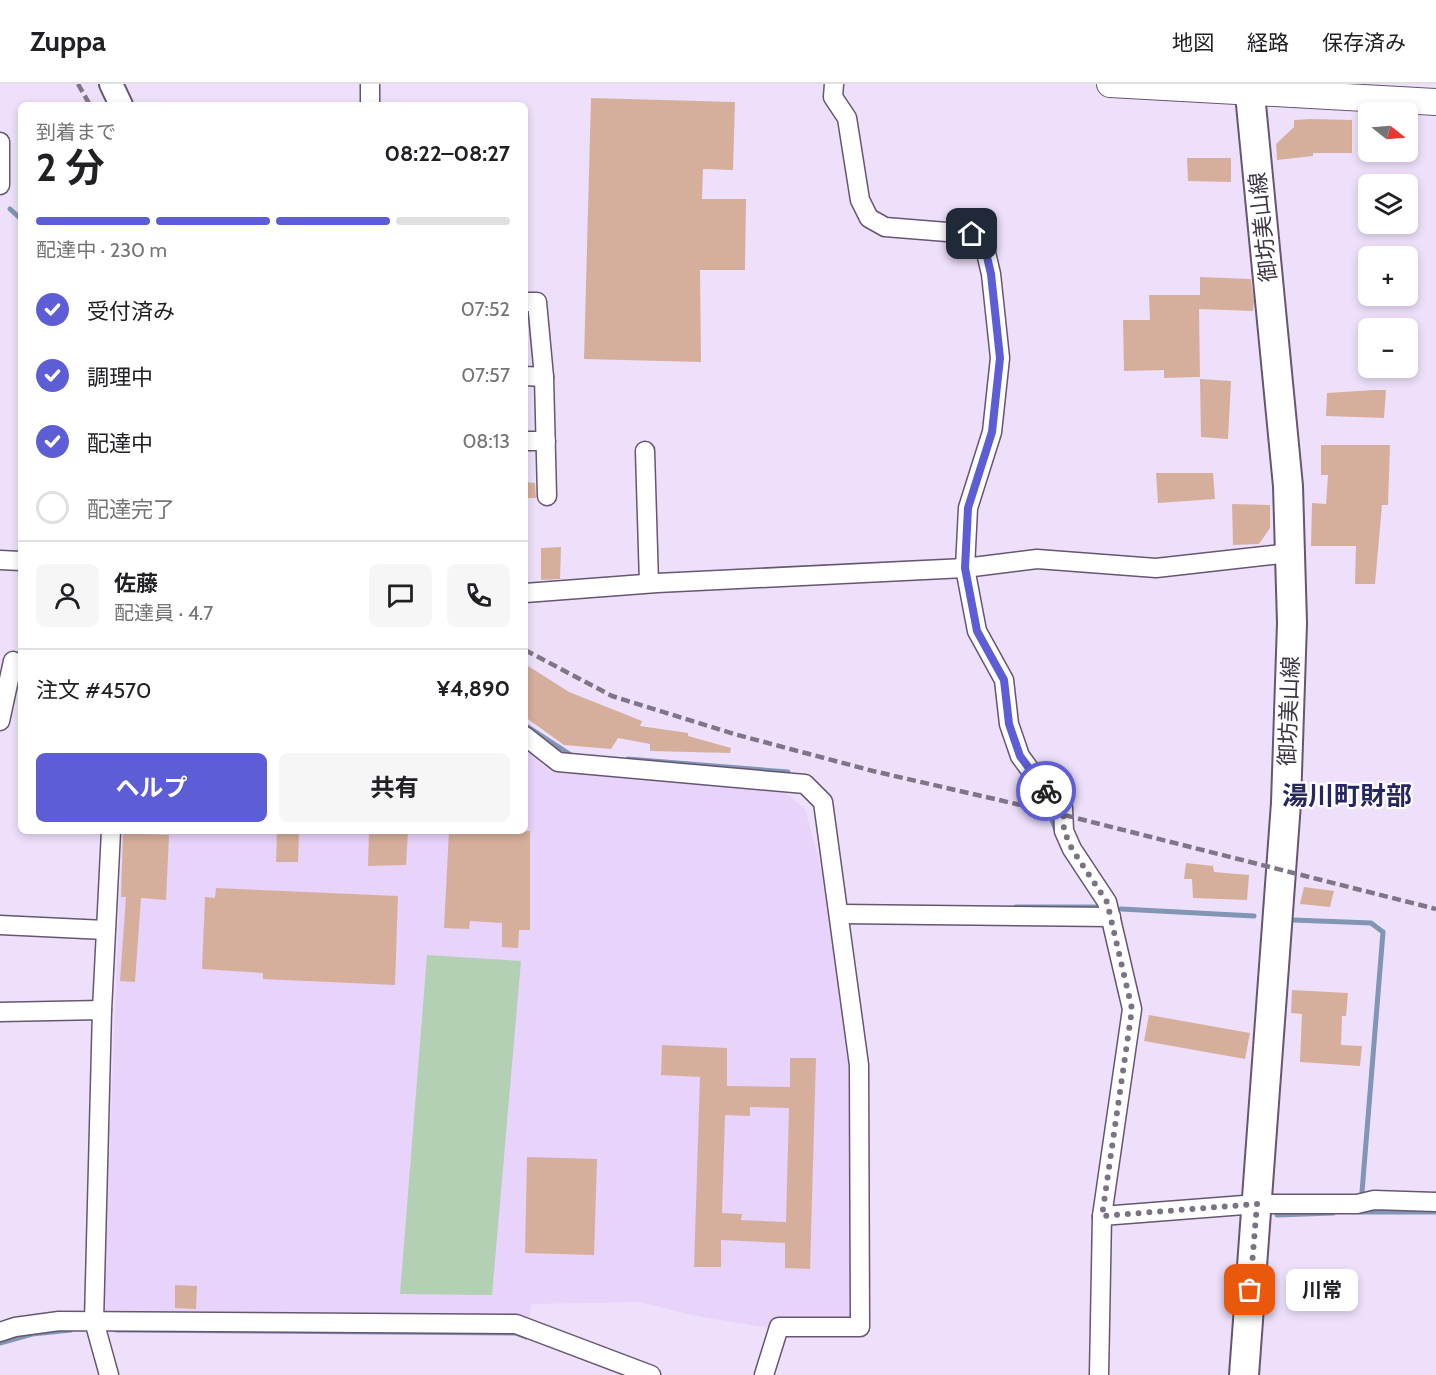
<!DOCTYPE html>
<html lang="ja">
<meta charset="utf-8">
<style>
body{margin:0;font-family:Cabin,"Noto Sans JP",sans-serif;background:#f6f6f6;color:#202124;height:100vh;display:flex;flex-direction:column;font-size:22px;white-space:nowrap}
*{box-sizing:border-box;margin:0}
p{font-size:20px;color:#757577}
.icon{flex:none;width:33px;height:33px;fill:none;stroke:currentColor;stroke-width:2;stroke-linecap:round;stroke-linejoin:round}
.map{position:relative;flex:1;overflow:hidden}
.drawer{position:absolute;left:18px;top:18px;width:510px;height:732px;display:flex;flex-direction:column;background:#fff;border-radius:9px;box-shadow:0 3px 9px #0003}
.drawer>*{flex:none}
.needle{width:39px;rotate:107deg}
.fabs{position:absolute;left:1358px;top:18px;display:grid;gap:12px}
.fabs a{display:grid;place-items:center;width:60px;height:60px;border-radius:9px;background:#fff;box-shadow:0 3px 9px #0003;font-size:30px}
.pin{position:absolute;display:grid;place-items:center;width:51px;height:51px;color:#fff;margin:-26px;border-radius:12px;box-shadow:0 3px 9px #0006}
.courier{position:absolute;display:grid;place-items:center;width:60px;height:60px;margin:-30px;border:4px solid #5d5dd5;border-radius:50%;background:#fff;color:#222;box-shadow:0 2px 8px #0007}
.bubble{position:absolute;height:42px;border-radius:9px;background:#fff;box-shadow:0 3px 9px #0003;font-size:20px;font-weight:700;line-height:42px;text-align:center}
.head em{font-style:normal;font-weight:700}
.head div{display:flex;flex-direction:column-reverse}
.head{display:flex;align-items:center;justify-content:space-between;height:102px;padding:0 18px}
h1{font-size:39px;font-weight:700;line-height:45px}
.bar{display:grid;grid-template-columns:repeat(4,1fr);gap:9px 6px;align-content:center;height:72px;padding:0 18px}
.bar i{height:8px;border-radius:4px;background:#e0e0e0}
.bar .active{background:#5d5dd5}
.bar p{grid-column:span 4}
.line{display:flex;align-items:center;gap:15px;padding:0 18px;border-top:2px solid #e0e0e0}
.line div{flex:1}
.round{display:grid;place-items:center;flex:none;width:63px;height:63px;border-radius:9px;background:#f6f6f6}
ol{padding:0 18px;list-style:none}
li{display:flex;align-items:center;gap:18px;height:66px}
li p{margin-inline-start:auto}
li .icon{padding:6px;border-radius:50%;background:#5d5dd5;color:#fff;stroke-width:4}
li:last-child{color:#757577}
li i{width:33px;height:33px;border:3px solid #e0e0e0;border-radius:50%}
.primary-button{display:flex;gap:12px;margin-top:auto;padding:12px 18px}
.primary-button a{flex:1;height:69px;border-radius:9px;background:#5d5dd5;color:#fff;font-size:24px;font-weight:700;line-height:69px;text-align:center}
.primary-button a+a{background:#f6f6f6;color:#202124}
header{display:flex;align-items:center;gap:36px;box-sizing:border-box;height:84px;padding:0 30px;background:#fff;border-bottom:2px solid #e0e0e0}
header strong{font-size:28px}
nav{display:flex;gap:33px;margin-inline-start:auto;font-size:21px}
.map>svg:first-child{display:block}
.built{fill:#e8d3fb}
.green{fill:#b3d0b4}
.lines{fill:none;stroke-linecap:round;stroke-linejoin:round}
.stream{stroke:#8195b4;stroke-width:5}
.building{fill:#d6af9c;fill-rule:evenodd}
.minor-casing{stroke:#655672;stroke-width:21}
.tertiary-casing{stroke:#655672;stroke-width:26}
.secondary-casing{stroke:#655672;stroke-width:28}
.primary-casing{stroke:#655672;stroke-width:32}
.minor{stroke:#fff;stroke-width:18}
.tertiary{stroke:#fff;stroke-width:22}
.secondary{stroke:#fff;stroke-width:26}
.primary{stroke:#fff;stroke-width:28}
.rail{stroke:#7e7587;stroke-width:4.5;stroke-dasharray:9 4.5;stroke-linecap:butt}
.done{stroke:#7b7283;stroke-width:6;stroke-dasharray:0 10.8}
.route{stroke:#5d5dd5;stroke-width:8}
.labels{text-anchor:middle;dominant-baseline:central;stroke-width:4.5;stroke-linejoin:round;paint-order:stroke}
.street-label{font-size:22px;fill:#3d3643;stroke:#fff}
.quarter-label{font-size:26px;font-weight:bold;fill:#262660;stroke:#fff}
</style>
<header>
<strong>Zuppa</strong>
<nav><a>地図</a><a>経路</a><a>保存済み</a></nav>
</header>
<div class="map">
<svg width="1436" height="1291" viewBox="0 0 1436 1291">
<rect width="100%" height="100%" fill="#eee0fb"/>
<path class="built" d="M525,662l17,10v9l244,28 19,16 29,106 21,148v261l-86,4 -78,-13 -51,-13 -108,2 -3,14 -23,2 -403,-6 19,-483h403z"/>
<path class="green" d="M427,871l94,6 -29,334 -92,-1z"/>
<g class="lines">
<g class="stream">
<path d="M10,125l11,10"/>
<path d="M525,641l49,32"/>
<path d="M628,675l160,13"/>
<path d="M1051,733l6,16"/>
<path d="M1016,823h83"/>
<path d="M1121,825l133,7"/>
<path d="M1293,836l78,3 12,9 -21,260"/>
<path d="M1360,1128h76"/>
<path d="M1277,1131l56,-2"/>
<path d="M116,1246l399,3 11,4"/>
<path d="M0,1259l32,-9 39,-4"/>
</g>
</g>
<g class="building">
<path d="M591,14l144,4 -2,68 -30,-1 -1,30h44l-1,71h-45l1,92 -117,-3z"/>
<path d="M1311,35l41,1v33h-39v3l-36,4 -1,-16 18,-17v-7z"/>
<path d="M1187,74h44v24l-43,-1z"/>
<path d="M1200,193l51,2 3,22 -1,10 -54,-2 1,68 -36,1v-8l-40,1 -1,-51h27l-1,-25h51z"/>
<path d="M1200,295l31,2 -3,58 -27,-2z"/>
<path d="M1374,306h12l-2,28 -58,-2 1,-23z"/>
<path d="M1321,361h69l-2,60h-6l-7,79h-20l1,-38h-45l1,-43 14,1 2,-29h-7z"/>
<path d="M1156,389h57l2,26 -57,4z"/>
<path d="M525,398l10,1 1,15h-11z"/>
<path d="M1232,420l38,1v23l-11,16 -26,1z"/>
<path d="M561,463l-1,32 -19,1v-32z"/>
<path d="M525,580l44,28 73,29 -2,5 48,7v3l43,12 -1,5 -80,-2v-7l-32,-6 -7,11 -47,-4 -39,-28z"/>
<path d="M277,747h22l-1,31h-22z"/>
<path d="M369,747h39l-2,34 -38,1z"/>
<path d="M449,747h81v99h-11l-1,18 -16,-1v-24l-32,-2 -1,8 -25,-1z"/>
<path d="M123,749l46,2 -3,65 -25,-2 -6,84 -15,-1 6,-84h-5z"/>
<path d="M1186,779l27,3 1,6 35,3 -2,25 -54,-2 -1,-19h-8z"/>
<path d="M1304,803l30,4 -4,16 -30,-3z"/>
<path d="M216,804l182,8 -3,89 -132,-6v-6l-61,-4 3,-72 10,1z"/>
<path d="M1292,906l56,3 -2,23h-4l-1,29 21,1 -2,20 -60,-4 2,-48 -11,-1z"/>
<path d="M1149,931l101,18 -5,26 -101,-18z"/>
<path d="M662,961l65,3v38l63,1v-29h26l-6,211 -25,-1v-25l-64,-3v27h-27l6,-190 -39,-2zM750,1023l39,1 -3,114 -45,-2 1,-6 -20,-1 3,-98 25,1z"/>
<path d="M527,1073l70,2 -3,96 -69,-2z"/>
<path d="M175,1201l22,1 -1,23 -21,-1z"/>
</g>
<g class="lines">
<g class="minor-casing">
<g id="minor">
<path d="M834,0l-1,13 14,21 13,82 9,18 16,9 87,7 12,10 7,30 9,84 -8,74 -24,76 -3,60 12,63 27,49 5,44 11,32 25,34 18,18 1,23 8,18 35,53 25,107 -30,207 -3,159"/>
<path d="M370,21v-21"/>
<path d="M0,58v43"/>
<path d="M525,218h12l7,75 3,119"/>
<path d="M525,292l19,1"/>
<path d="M525,357h21"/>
<path d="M645,367l4,132"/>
<path d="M0,476l21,1"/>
<path d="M525,509l132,-10 308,-15 72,-9 119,9 134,-15"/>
<path d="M0,637l13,-60"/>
<path d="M525,652l33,26 247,22 18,18 36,263 1,262h-81l-15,48"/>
<path d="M841,830l270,3"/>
<path d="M0,841l105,5"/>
<path d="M0,928l102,-2"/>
<path d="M1102,1132l155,-12h100l17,-4 62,2"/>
<path d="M0,1248l15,-5 44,-6 457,3 135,51"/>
<path d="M109,1291l-15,-54 8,-311 9,-179"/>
</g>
</g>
<g class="tertiary-casing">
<path id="tertiary" d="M111,0l10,21"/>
</g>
<g class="secondary-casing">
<path id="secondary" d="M1110,0l326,18"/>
</g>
<g class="primary-casing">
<path id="primary" d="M1244,1291l42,-572 6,-180 -4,-137 -39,-402"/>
</g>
<use href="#minor" class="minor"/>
<use href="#tertiary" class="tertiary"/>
<use href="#secondary" class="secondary"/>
<use href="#primary" class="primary"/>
<g class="rail">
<path d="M78,0l12,21"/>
<path d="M525,566l87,46 122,38 139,37 191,44 372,94"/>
</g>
</g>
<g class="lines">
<path class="done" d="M1046,707l17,17 1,23 8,18 35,53 25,107 -30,207 155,-12 -7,86"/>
<path class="route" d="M972,150l12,10 7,30 9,84 -8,74 -24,76 -3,60 12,63 27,49 5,44 11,32 26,35"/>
</g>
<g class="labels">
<g class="street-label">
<text transform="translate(1263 143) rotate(-96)">御坊美山線</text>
<text transform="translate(1289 627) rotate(-88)">御坊美山線</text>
</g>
<g class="quarter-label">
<text x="1347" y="712">湯川町財部</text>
</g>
</g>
</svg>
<div class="fabs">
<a><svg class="needle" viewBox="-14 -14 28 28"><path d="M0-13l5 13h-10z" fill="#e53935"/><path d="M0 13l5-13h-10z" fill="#757577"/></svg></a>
<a><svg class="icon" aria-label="layers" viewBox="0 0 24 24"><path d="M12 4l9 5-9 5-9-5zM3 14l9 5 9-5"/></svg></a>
<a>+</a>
<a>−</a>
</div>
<div class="pin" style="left:1250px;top:1206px;background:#ea580c"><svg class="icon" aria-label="bag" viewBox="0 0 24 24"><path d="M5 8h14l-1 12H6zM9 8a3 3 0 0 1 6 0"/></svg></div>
<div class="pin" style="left:972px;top:150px;background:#1f2937"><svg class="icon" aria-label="home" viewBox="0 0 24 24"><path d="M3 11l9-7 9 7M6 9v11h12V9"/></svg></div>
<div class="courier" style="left:1046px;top:707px"><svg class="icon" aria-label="bike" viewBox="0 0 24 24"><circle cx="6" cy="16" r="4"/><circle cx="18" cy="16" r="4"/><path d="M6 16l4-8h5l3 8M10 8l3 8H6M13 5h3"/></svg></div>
<div class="bubble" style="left:1286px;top:1185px;width:72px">川常</div>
<section class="drawer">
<div class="head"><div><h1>2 分</h1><p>到着まで</p></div><em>08:22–08:27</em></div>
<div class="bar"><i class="active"></i><i class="active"></i><i class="active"></i><i></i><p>配達中 · 230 m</p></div>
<ol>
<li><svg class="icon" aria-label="check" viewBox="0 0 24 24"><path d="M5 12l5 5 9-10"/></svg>受付済み<p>07:52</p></li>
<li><svg class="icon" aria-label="check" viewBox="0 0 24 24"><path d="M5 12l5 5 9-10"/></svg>調理中<p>07:57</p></li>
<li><svg class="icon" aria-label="check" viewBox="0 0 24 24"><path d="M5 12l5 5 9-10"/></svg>配達中<p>08:13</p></li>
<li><i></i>配達完了</li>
</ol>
<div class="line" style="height:108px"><a class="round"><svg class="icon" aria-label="person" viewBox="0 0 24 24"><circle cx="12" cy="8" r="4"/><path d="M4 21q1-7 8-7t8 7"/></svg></a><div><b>佐藤</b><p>配達員 · 4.7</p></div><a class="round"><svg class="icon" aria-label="chat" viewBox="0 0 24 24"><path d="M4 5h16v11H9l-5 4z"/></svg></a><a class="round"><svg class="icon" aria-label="phone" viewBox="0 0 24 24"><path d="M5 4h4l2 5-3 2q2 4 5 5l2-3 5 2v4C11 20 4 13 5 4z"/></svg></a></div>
<div class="line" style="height:78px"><div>注文 #4570</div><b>¥4,890</b></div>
<div class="primary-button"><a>ヘルプ</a><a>共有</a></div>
</section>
</div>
